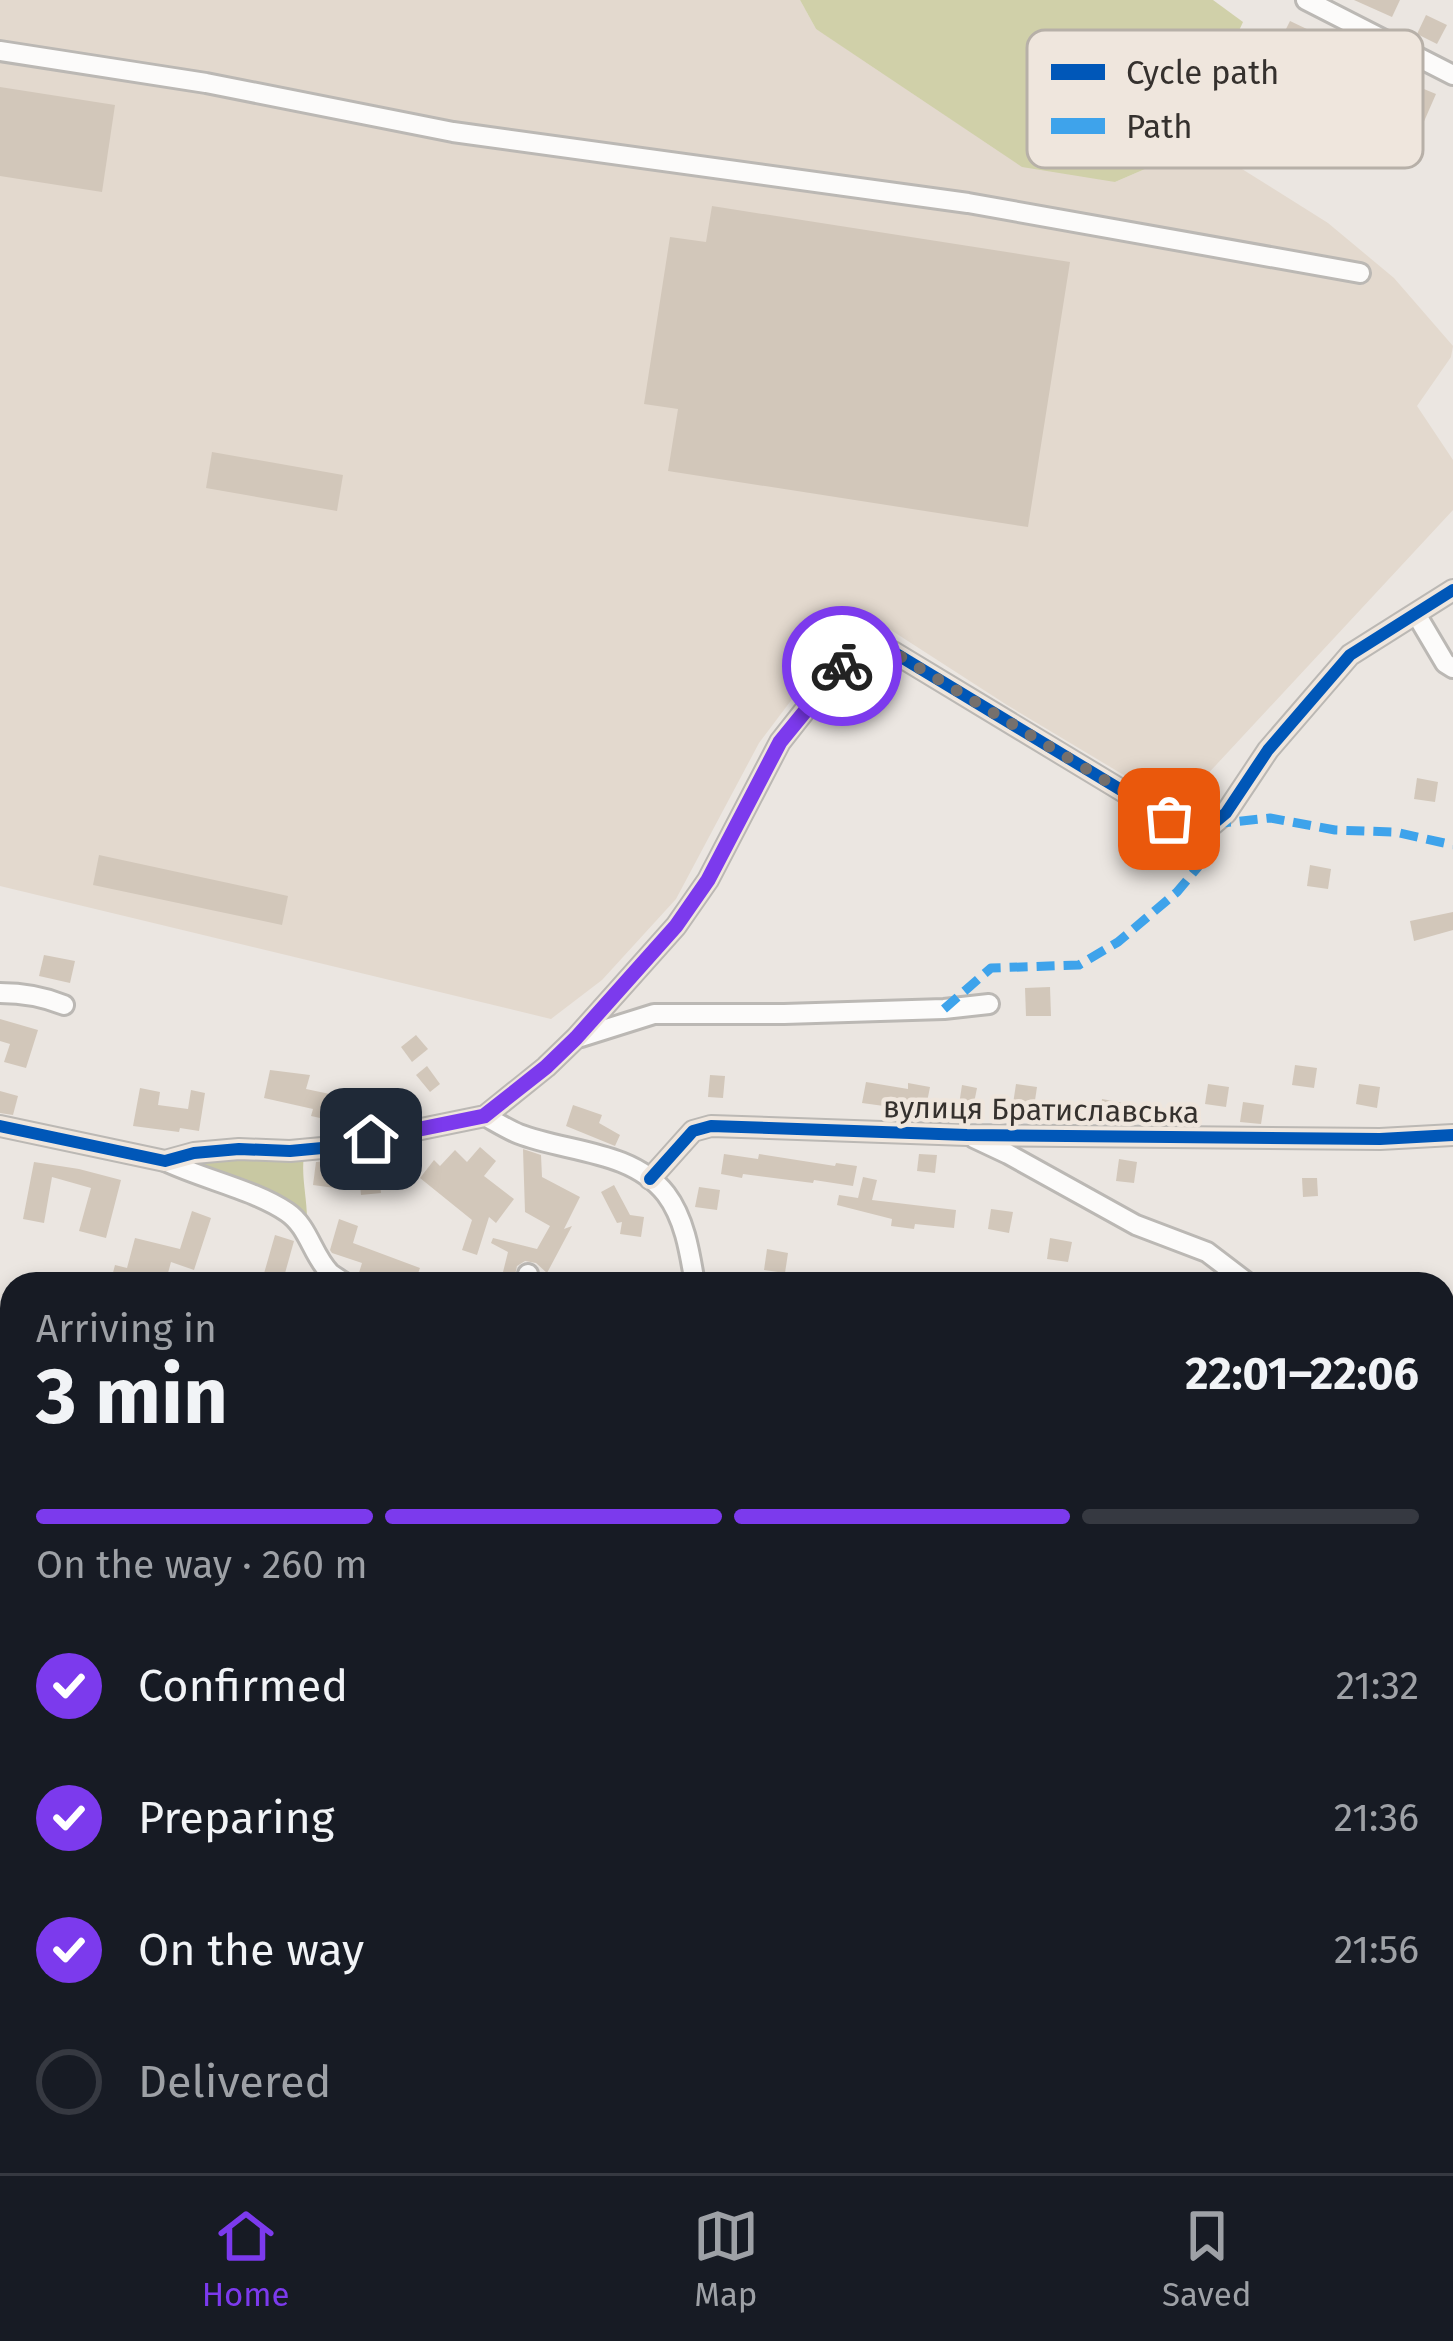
<!DOCTYPE html>
<meta charset="utf-8">
<style>
body{margin:0;font-family:"Fira Sans",sans-serif;background:#20242c;color:#f1f3f6;height:100vh;display:flex;flex-direction:column;font-size:45px;white-space:nowrap}
*{box-sizing:border-box;margin:0}
p{font-size:39px;color:#9ea1a6}
.icon{flex:none;width:66px;height:66px;fill:none;stroke:currentColor;stroke-width:2;stroke-linecap:round;stroke-linejoin:round}
.map{position:relative;flex:1;overflow:hidden}
.panel{position:absolute;left:0px;top:1272px;width:1455px;height:903px;display:flex;flex-direction:column;background:#171b24;border-radius:36px 36px 0 0;box-shadow:0 6px 18px #0003}
.panel>*{flex:none}
.pin{position:absolute;display:grid;place-items:center;width:102px;height:102px;color:#fff;margin:-51px;border-radius:24px;box-shadow:0 6px 18px #0006}
.courier{position:absolute;display:grid;place-items:center;width:120px;height:120px;margin:-60px;border:9px solid #7c3aed;border-radius:50%;background:#fff;color:#222;box-shadow:0 3px 15px #0007}
.overview em{font-style:normal;font-weight:700}
.overview div{display:flex;flex-direction:column-reverse}
.overview{display:flex;align-items:center;justify-content:space-between;height:204px;padding:0 36px}
h1{font-size:78px;font-weight:700;line-height:90px}
.bar{display:grid;grid-template-columns:repeat(4,1fr);gap:18px 12px;align-content:center;height:144px;padding:0 36px}
.bar i{height:15px;border-radius:9px;background:#363941}
.bar .active{background:#7c3aed}
.bar p{grid-column:span 4}
ol{padding:0 36px;list-style:none}
li{display:flex;align-items:center;gap:36px;height:132px}
li p{margin-inline-start:auto}
li .icon{padding:12px;border-radius:50%;background:#7c3aed;color:#fff;stroke-width:4}
li:last-child{color:#9ea1a6}
li i{width:66px;height:66px;border:6px solid #363941;border-radius:50%}
.tabs{display:flex;justify-content:space-around;align-items:center;height:168px;border-top:3px solid #363941;background:#171b24;font-size:33px;color:#9ea1a6}
.tabs a{display:grid;justify-items:center;gap:6px}
.tabs .active{color:#7c3aed}
.map>svg:first-child{display:block}
.built{fill:#e3d9ce}
.green{fill:#d0d0a9}
.forest{fill:#c8c8a2}
.building{fill:#d2c7ba}
.lines{fill:none;stroke-linecap:round;stroke-linejoin:round}
.minor-casing{stroke:#bbb8b4;stroke-width:24}
.minor{stroke:#fcfbfa;stroke-width:18}
.rail-casing{stroke:#c9c7c6;stroke-width:10}
.rail{stroke:#efe6dd;stroke-width:6;stroke-dasharray:18;stroke-linecap:butt}
.quiet{stroke:#3ea3eb;stroke-width:9;stroke-dasharray:18 9;stroke-linecap:butt}
.cycleway-casing{stroke:#efe6dd;stroke-width:20}
.cycleway{stroke:#0057b8;stroke-width:12}
.done{stroke:#75706d;stroke-width:12;stroke-dasharray:0 21.6}
.route{stroke:#7c3aed;stroke-width:15}
.labels{text-anchor:middle;dominant-baseline:central;stroke-width:9;stroke-linejoin:round;paint-order:stroke}
.street-label{font-size:30px;fill:#35312e;stroke:#efe6dd}
.key{fill:#efe6dd;stroke:#b7b0a8;stroke-width:3}
.key-label{font-size:33px;fill:#35312e}
</style>
<div class="map">
<svg width="1453" height="2173" viewBox="0 0 1453 2173">
<rect width="100%" height="100%" fill="#ebe6e1"/>
<path class="built" d="M0,0h800l16,29 299,153 67,-29 52,11 94,59 66,55 59,68 -2,11 -34,49 36,54v50l-276,297 -170,-102 -141,-91 -55,60 -52,69 -83,156 -74,81 -51,39 -551,-133z"/>
<g class="green">
<path d="M800,0h413l30,22 -61,131 -67,29 -93,-15 -206,-138z"/>
<path d="M1453,1521v77l-10,7v-78z"/>
<path d="M1453,1642v343h-10v-337z"/>
<path d="M1453,2002v171h-417l13,-10h394v-160z"/>
<path d="M861,2163h143l-9,10h-142z"/>
</g>
<path class="forest" d="M304,1156c-3,19 3,42 3,63l-16,-13 -95,-36 -1,-12z"/>
<g class="building">
<path d="M1354,0h46l-8,17z"/>
<path d="M1426,15l21,10 -10,19 -20,-10z"/>
<path d="M1290,21l21,10 -1,4 94,41 -2,4 34,14 -14,32 -16,-7 5,-12 -89,-40 -2,3 -45,-19z"/>
<path d="M0,87l115,18 -13,87 -102,-16z"/>
<path d="M712,206l358,56 -42,265 -360,-56 10,-62 -34,-5 26,-167 36,5z"/>
<path d="M212,452l131,23 -6,36 -131,-23z"/>
<path d="M1417,778l21,4 -3,20 -21,-3z"/>
<path d="M99,855l189,41 -6,29 -189,-40z"/>
<path d="M1310,865l21,4 -3,20 -21,-3z"/>
<path d="M1453,912v18l-39,11 -4,-20z"/>
<path d="M44,955l31,6 -5,22 -31,-7z"/>
<path d="M1050,987l1,29h-25l-1,-28z"/>
<path d="M0,1019l38,11 -12,38 -22,-6 6,-18 -10,-3z"/>
<path d="M416,1035l12,14 -16,13 -11,-15z"/>
<path d="M1295,1065l22,3 -3,20 -22,-3z"/>
<path d="M427,1066l13,18 -10,8 -14,-17z"/>
<path d="M270,1070l40,5 -4,14 38,8 -6,25 -27,-6 2,-7 -49,-11z"/>
<path d="M710,1075l15,1 -2,22 -15,-1z"/>
<path d="M866,1082l42,7v-6l22,4 -4,20 -41,-7 -1,6 -22,-3z"/>
<path d="M1016,1084l21,3 -3,20 -21,-3z"/>
<path d="M1208,1084l21,3 -3,20 -21,-3z"/>
<path d="M1359,1084l21,3 -3,21 -21,-4z"/>
<path d="M962,1085l15,3 -4,20 -14,-3z"/>
<path d="M140,1088l20,4 -2,13 30,4 3,-19 14,3 -6,38 -19,-3 -1,4 -46,-6z"/>
<path d="M0,1091l18,5 -5,19 -13,-2z"/>
<path d="M1102,1099l21,4 -3,20 -21,-3z"/>
<path d="M1243,1102l21,3 -3,19 -21,-2z"/>
<path d="M573,1105l29,10 -3,8 21,12 -5,11 -49,-20z"/>
<path d="M480,1147l16,14 -12,15 30,23 -18,24 -7,-6 -12,38 -15,-5 10,-30 -52,-42 14,-18 6,6 15,-16 12,12z"/>
<path d="M523,1149l18,6 1,22 38,20 -16,32 8,-3 -25,47 -11,-10 -11,-2 -8,5 -4,18h-13l8,-32 -17,-9 2,-5 44,11 13,-23 -25,-14z"/>
<path d="M724,1154l34,5 1,-5 76,12 1,-3 21,3 -4,20 -39,-6 -1,3 -70,-9 -1,4 -21,-4z"/>
<path d="M919,1154l18,1 -2,18 -18,-2z"/>
<path d="M1119,1159l18,3 -3,21 -18,-2z"/>
<path d="M325,1161l13,2 -3,25 -22,-3 3,-23z"/>
<path d="M34,1162l45,7 42,11 -15,58 -27,-7 12,-43 -39,-11 -8,46 -21,-4z"/>
<path d="M378,1162l3,31 -20,2 -3,-31z"/>
<path d="M863,1177l14,3 -5,20 84,10 -2,18 -39,-4 -1,5 -23,-3 1,-7 -55,-14 2,-10 19,3z"/>
<path d="M1302,1178h15l1,18 -15,1z"/>
<path d="M614,1185l16,30 14,2 -3,20 -21,-3 2,-12 -5,1 -16,-31z"/>
<path d="M699,1187l21,3 -3,20 -22,-3z"/>
<path d="M991,1209l22,3 -4,21 -21,-4z"/>
<path d="M192,1211l19,7 -17,52 -23,-8 -6,22h-55l5,-19 12,3 8,-30 45,11z"/>
<path d="M339,1219l19,7 -5,17 67,25 -6,16h-29l-27,-8 4,-13 -30,-10 -2,-3z"/>
<path d="M275,1235l19,6 -12,43h-21z"/>
<path d="M1050,1238l22,4 -4,20 -21,-3z"/>
<path d="M767,1249l21,4 -3,20 -21,-3z"/>
</g>
<g class="lines">
<g class="minor-casing">
<g id="minor">
<path d="M1306,0l147,75"/>
<path d="M0,51l206,32 247,49 515,71 392,70"/>
<path d="M1416,614l29,49 8,5"/>
<path d="M0,993c23,0 42,3 64,12"/>
<path d="M581,1037l73,-23h130l160,-5 45,-5"/>
<path d="M485,1116c11,6 22,13 34,18 46,18 113,16 147,60 19,25 24,60 29,90"/>
<path d="M0,1126l165,35 29,-8 45,-4 51,2 43,-4 152,-31 61,-49 30,-29 100,-112 32,-46 72,-138 52,-66 19,-19 19,-7 23,2 276,167 44,5 13,-11 42,-63 82,-95 103,-65"/>
<path d="M974,1138l34,16 128,71 71,27 42,32"/>
<path d="M165,1161c37,18 90,29 122,51 22,15 25,43 43,61 5,4 11,7 16,11"/>
<path d="M650,1179l43,-48 18,-5 256,9 413,4 73,-4"/>
<path d="M526,1284l2,-10"/>
<path d="M0,1557l12,3"/>
<path d="M0,1812l12,3"/>
<path d="M1443,1994h10"/>
<path d="M161,2173l3,-10"/>
<path d="M480,2173l2,-10"/>
<path d="M1019,2173l12,-10"/>
</g>
</g>
<use href="#minor" class="minor"/>
<g class="rail-casing">
<g id="rail">
<path d="M1443,1635l10,-6"/>
<path d="M840,2173l8,-10"/>
</g>
</g>
<use href="#rail" class="rail"/>
<g class="quiet">
<path d="M944,1009l47,-41 88,-3 39,-23 59,-50 21,-25 15,-43 57,-6 65,12 60,2 58,13"/>
<path d="M1443,1487l10,3"/>
<path d="M1443,1711l10,-4"/>
<path d="M889,2173l7,-10"/>
</g>
<g class="cycleway-casing">
<g id="cycleway">
<path d="M0,1126l165,35 29,-8 45,-4 51,2 43,-4 152,-31 61,-49 30,-29 100,-112 32,-46 72,-138 52,-66 19,-19 19,-7 23,2 276,167 44,5 13,-11 42,-63 82,-95 103,-65"/>
<path d="M650,1179l43,-48 18,-5 256,9 413,4 73,-4"/>
</g>
</g>
<use href="#cycleway" class="cycleway"/>
</g>
<g class="lines">
<path class="done" d="M842,666c16,-16 30,-16 51,-14l276,167"/>
<path class="route" d="M371,1139l113,-23 62,-49 30,-29 100,-112 32,-46 72,-138 62,-76"/>
</g>
<g class="labels">
<g class="street-label">
<text transform="translate(1041 1110) rotate(1)">вулиця Братиславська</text>
</g>
</g>
<rect x="1027" y="30" width="396" height="138" rx="18" class="key"/>
<rect x="1051" y="64" width="54" height="16" fill="#0057b8"/>
<rect x="1051" y="118" width="54" height="16" fill="#3ea3eb"/>
<g class="key-label">
<text x="1126" y="84">Cycle path</text>
<text x="1126" y="138">Path</text>
</g>
</svg>
<div class="pin" style="left:1169px;top:819px;background:#ea580c"><svg class="icon" aria-label="bag" viewBox="0 0 24 24"><path d="M5 8h14l-1 12H6zM9 8a3 3 0 0 1 6 0"/></svg></div>
<div class="pin" style="left:371px;top:1139px;background:#1f2937"><svg class="icon" aria-label="home" viewBox="0 0 24 24"><path d="M3 11l9-7 9 7M6 9v11h12V9"/></svg></div>
<div class="courier" style="left:842px;top:666px"><svg class="icon" aria-label="bike" viewBox="0 0 24 24"><circle cx="6" cy="16" r="4"/><circle cx="18" cy="16" r="4"/><path d="M6 16l4-8h5l3 8M10 8l3 8H6M13 5h3"/></svg></div>
<section class="panel">
<div class="overview"><div><h1>3 min</h1><p>Arriving in</p></div><em>22:01–22:06</em></div>
<div class="bar"><i class="active"></i><i class="active"></i><i class="active"></i><i></i><p>On the way · 260 m</p></div>
<ol>
<li><svg class="icon" aria-label="check" viewBox="0 0 24 24"><path d="M5 12l5 5 9-10"/></svg>Confirmed<p>21:32</p></li>
<li><svg class="icon" aria-label="check" viewBox="0 0 24 24"><path d="M5 12l5 5 9-10"/></svg>Preparing<p>21:36</p></li>
<li><svg class="icon" aria-label="check" viewBox="0 0 24 24"><path d="M5 12l5 5 9-10"/></svg>On the way<p>21:56</p></li>
<li><i></i>Delivered</li>
</ol>
</section>
</div>
<nav class="tabs">
<a class="active"><svg class="icon" aria-label="home" viewBox="0 0 24 24"><path d="M3 11l9-7 9 7M6 9v11h12V9"/></svg>Home</a>
<a><svg class="icon" aria-label="map" viewBox="0 0 24 24"><path d="M3 6l6-2 6 2 6-2v14l-6 2-6-2-6 2zM9 4v14M15 6v14"/></svg>Map</a>
<a><svg class="icon" aria-label="saved" viewBox="0 0 24 24"><path d="M7 4h10v16l-5-4-5 4z"/></svg>Saved</a>
</nav>
